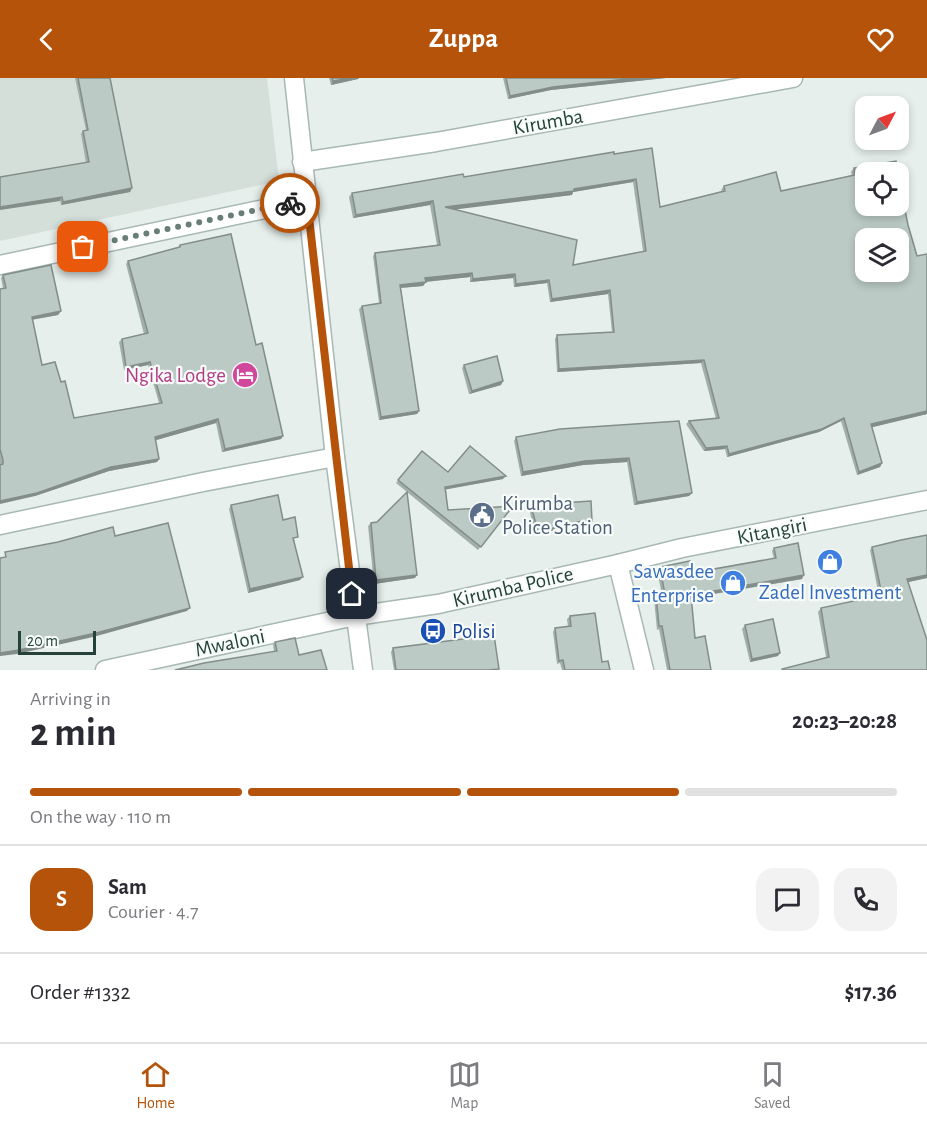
<!DOCTYPE html>
<meta charset="utf-8">
<style>
body{margin:0;font-family:"Alegreya Sans",sans-serif;background:#f2f2f3;color:#2b2b33;height:100vh;display:flex;flex-direction:column;font-size:22px;white-space:nowrap}
*{box-sizing:border-box;margin:0}
p{font-size:20px;color:#7c7c81}
.icon{flex:none;width:33px;height:33px;fill:none;stroke:currentColor;stroke-width:2;stroke-linecap:round;stroke-linejoin:round}
.map{position:relative;height:592px;overflow:hidden}
.side{display:flex;flex-direction:column;background:#fff;flex:1}
.side>*{flex:none}
.needle{width:39px;rotate:49deg}
.fabs{position:absolute;left:855px;top:18px;display:grid;gap:12px}
.fabs a{display:grid;place-items:center;width:54px;height:54px;border-radius:12px;background:#fff;box-shadow:0 3px 9px #0003;font-size:30px}
.scale{position:absolute;left:18px;bottom:15px;width:78px;box-sizing:border-box;padding-left:6px;border:3px solid #24423a;border-top:0;font-size:16px;line-height:21px;white-space:nowrap;color:#24423a;-webkit-text-stroke:4px #f7fbf9;paint-order:stroke}
.pin{position:absolute;display:grid;place-items:center;width:51px;height:51px;color:#fff;margin:-26px;border-radius:12px;box-shadow:0 3px 9px #0006}
.courier{position:absolute;display:grid;place-items:center;width:60px;height:60px;margin:-30px;border:4px solid #b45309;border-radius:50%;background:#fff;color:#222;box-shadow:0 2px 8px #0007}
.summary em{font-style:normal;font-weight:600}
.summary div{display:flex;flex-direction:column-reverse}
.summary{display:flex;align-items:center;justify-content:space-between;height:102px;padding:0 30px}
h1{font-size:39px;font-weight:600;line-height:45px}
.bar{display:grid;grid-template-columns:repeat(4,1fr);gap:9px 6px;align-content:center;height:72px;padding:0 30px}
.bar i{height:8px;border-radius:4px;background:#e1e1e2}
.bar .active{background:#b45309}
.bar p{grid-column:span 4}
.line{display:flex;align-items:center;gap:15px;padding:0 30px;border-top:2px solid #e1e1e2}
.line div{flex:1}
.round{display:grid;place-items:center;flex:none;width:63px;height:63px;border-radius:18px;background:#f2f2f3}
header{display:flex;justify-content:space-between;align-items:center;height:78px;padding:0 30px;background:#b45309;color:#fff;font-size:27px;font-weight:600}
.menu{display:flex;justify-content:space-around;align-items:center;height:84px;border-top:2px solid #e1e1e2;background:#fff;font-size:16px;color:#7c7c81}
.menu a{display:grid;justify-items:center;gap:3px}
.menu .active{color:#b45309}
.map>svg:first-child{display:block}
.built{fill:#d4dfda}
.lines{fill:none;stroke-linecap:round;stroke-linejoin:round}
.minor-casing{stroke:#a8b8b2;stroke-width:21}
.tertiary-casing{stroke:#a8b8b2;stroke-width:21}
.minor{stroke:#fff;stroke-width:18}
.tertiary{stroke:#fff;stroke-width:18}
.wall{fill:#a1aea9;fill-rule:evenodd}
.shaded-wall{fill:#838d89}
.building{fill:#bbcac4;stroke:#838d89;stroke-width:1.5;fill-rule:evenodd}
.done{stroke:#687f78;stroke-width:6;stroke-dasharray:0 10.8}
.route{stroke:#b45309;stroke-width:8}
.labels{text-anchor:middle;dominant-baseline:central;stroke-width:4.5;stroke-linejoin:round;paint-order:stroke}
.street-label{font-size:21px;fill:#24423a;stroke:#f7fbf9}
.hotel-label{font-size:21px;fill:#b23c85;stroke:#f7fbf9;text-anchor:end}
.service-label{font-size:21px;fill:#4e5e75;stroke:#f7fbf9;text-anchor:start}
.shop-label{font-size:21px;fill:#366cbe;stroke:#f7fbf9;text-anchor:end}
.transit-label{font-size:21px;fill:#164399;stroke:#f7fbf9;text-anchor:start}
</style>
<header><svg class="icon" aria-label="back" viewBox="0 0 24 24"><path d="M15 5l-7 7 7 7"/></svg>Zuppa<svg class="icon" aria-label="heart" viewBox="0 0 24 24"><path d="M12 20l-8-8c-3-5 5-10 8-4 3-6 11-1 8 4z"/></svg></header>
<div class="map">
<svg width="927" height="592" viewBox="0 0 927 592">
<rect width="100%" height="100%" fill="#e6efeb"/>
<path class="built" d="M0,0h267l12,103 -279,60z"/>
<g class="lines">
<g class="minor-casing">
<g id="minor">
<path d="M302,84l134,-20 357,-64"/>
<path d="M0,187l307,-65"/>
<path d="M0,447l203,-43 132,-25"/>
<path d="M618,486l26,106"/>
<path d="M105,592l250,-54"/>
</g>
</g>
<g class="tertiary-casing">
<g id="tertiary">
<path d="M294,0l41,379 28,213"/>
<path d="M355,538l83,-12 180,-40 64,-16 245,-48"/>
</g>
</g>
<use href="#minor" class="minor"/>
<use href="#tertiary" class="tertiary"/>
</g>
<g class="wall">
<path d="M75,0h35l22,110 -2,4 -69,13 -1,-4 26,-38 -5,-29 2,-3 3,-1z"/>
<path d="M329,0h30l-1,1 -27,6z"/>
<path d="M503,0h163l-115,12 -43,9z"/>
<path d="M614,76l46,53 62,-16 -1,-1 3,-4 57,5 71,-16 -1,-3 3,-4 73,246 -55,13 10,36 -2,4 -23,8 -16,-54 -22,11 -92,25 -2,-8 -21,2 -18,-27 3,-3 27,-2 -15,-56 -144,9 -2,-33 2,-4 55,-3 -4,-38 -58,8 -3,-19 -33,4 -1,-9 -43,4v-5l-44,5 -3,4 -22,2 18,123 -2,3 -38,6 -20,-111 3,-3 17,-3 -6,-47 2,-3 62,-8 -7,-40 -77,13 -4,-21 3,-4 112,-16zM633,104l10,69 -70,14 -120,-56 119,-14 1,-3z"/>
<path d="M180,167l76,100 27,91 -2,3 -59,13 -6,-29 -60,17 3,19 -2,3 -48,9 -74,25 -35,-31v-176l3,-1 -2,-10 2,-3 58,36 -3,4 -26,5 10,45 19,17 13,36 85,-15 -11,-38 -24,5 -5,-28 3,-3 22,-5 -18,-70 2,-3 50,-14z"/>
<path d="M464,287l37,20 -32,9 -7,-26z"/>
<path d="M679,343l13,72 -3,3 -55,9 -7,-43 -44,3 -62,11 -7,-35 2,-4z"/>
<path d="M422,373l26,21 55,7 -57,10 2,21 65,-4 -35,44 -71,-58 8,86 -41,6 -6,-58 3,-3 6,-1 30,-30 -11,-9z"/>
<path d="M231,427l52,15 12,21h-1l6,39 -52,13 -19,-84z"/>
<path d="M531,427l61,16 -2,3h-10l-45,11 -6,-27z"/>
<path d="M927,457v43l-19,4 19,88h-146l45,-13 -8,-45 3,-4 58,-12 -9,-46 2,-3z"/>
<path d="M774,470l28,31 -111,19 4,40 16,32h-44l-8,-41 -2,1 -3,-31 2,-4h6l-5,-25 3,-3 31,6 83,-14 -2,-8z"/>
<path d="M570,538l32,46 8,8h-48l-2,-7 -3,1 -4,-32 2,-4 13,-1 -1,-8z"/>
<path d="M745,547l33,31 -28,6 -8,-33z"/>
<path d="M275,564l24,13 -25,-4 -1,-6z"/>
<path d="M393,570l105,22h-104l-3,-18z"/>
</g>
<g class="shaded-wall">
<path d="M350,0h9l-1,1 -27,6 2,-4z"/>
<path d="M636,0h30l-115,12 -43,9 2,-3 43,-9z"/>
<path d="M636,101l-3,3 -60,10 -1,3 -129,16 2,-4 129,-18z"/>
<path d="M132,110l-2,4 -69,13 2,-3z"/>
<path d="M62,119l-2,4 -60,9v-3z"/>
<path d="M433,123l-3,4 -77,13 3,-3z"/>
<path d="M472,195l-2,4 -47,5 2,-4z"/>
<path d="M515,196l-2,4 -43,4 3,-3z"/>
<path d="M549,202l-2,3 -33,4 2,-3z"/>
<path d="M426,204l-3,4 -25,2 2,-3z"/>
<path d="M610,212l-2,4 -58,8 2,-3z"/>
<path d="M61,233l-3,4 -29,5 3,-3z"/>
<path d="M704,282l-3,3 -144,9 2,-3z"/>
<path d="M150,284l-2,3 -24,5 2,-3z"/>
<path d="M503,303l-2,4 -32,9 3,-3z"/>
<path d="M419,333l-2,3 -38,6 2,-3z"/>
<path d="M927,333v3l-58,14 2,-4z"/>
<path d="M844,340l-3,3 -22,11 -92,25 2,-3z"/>
<path d="M218,341l-2,4 -63,18 2,-4z"/>
<path d="M283,358l-2,3 -59,13 3,-3z"/>
<path d="M727,368l-2,3 -21,2 2,-3z"/>
<path d="M629,380l-2,4 -44,3 -62,11 2,-4 62,-11z"/>
<path d="M159,381l-2,3 -48,9 -74,25 -35,8v-3l111,-34z"/>
<path d="M882,385l-2,4 -23,8 2,-3z"/>
<path d="M506,398l-3,3 -60,11 2,-3z"/>
<path d="M692,415l-3,3 -55,9 3,-3z"/>
<path d="M582,443h10l-2,3h-10l-45,11 3,-3z"/>
<path d="M417,497l-2,3 -41,6 2,-4z"/>
<path d="M804,497l-2,4 -114,19 3,-3z"/>
<path d="M927,497v3l-23,5 3,-4z"/>
<path d="M303,499l-3,3 -52,13 2,-4z"/>
<path d="M190,530l-3,3 -94,26 -76,17 -17,2v-3z"/>
<path d="M780,575l-2,3 -28,6 2,-3z"/>
</g>
<g class="building">
<path d="M78,0h32l22,110 -69,14 -1,-5 -62,10v-30l89,-15 -6,-31 5,-1z"/>
<path d="M332,0h18l-17,3z"/>
<path d="M506,0h130l-83,9 -43,9z"/>
<path d="M652,70l8,59 65,-16 -1,-5 52,-14 5,19 74,-16 -1,-7 42,-7 2,11h-32v34h32v-31l10,50 9,31 10,-2v157l-56,13 11,39 -23,9 -15,-54 -22,11 -93,25 -2,-8 -21,2 -17,-27 30,-3 -15,-58 -145,9 -2,-34 57,-3 -4,-42 -58,9 -3,-19 -33,4 -1,-10 -42,5 -1,-6 -47,5 1,4 -26,3 19,126 -38,6 -19,-111 19,-3 -6,-50 65,-8 -7,-44 -77,14 -4,-22 111,-19 1,3 150,-25v2zM636,101l10,72 -73,14 4,-25 -132,-33 129,-16v-2zM866,160h32v34h-32z"/>
<path d="M231,156l25,111 6,-2 21,93 -58,13 -7,-30 -63,18 4,22 -48,8 -74,26 -37,8v-36l3,-1v-4l-3,-11v-160l6,-1 -3,-13 48,-10 10,46 -29,6 10,48 13,-3 6,20 4,-1 9,37 88,-15 -12,-41 -24,5 -4,-28 26,-6 -20,-72 52,-14v-2z"/>
<path d="M497,278l6,25 -31,10 -8,-26z"/>
<path d="M679,343l13,72 -55,9 -8,-44 -44,3 -62,11 -7,-35 44,-8z"/>
<path d="M470,368l36,30 -61,11 3,23 65,-4 -32,41 -83,-67 24,-29 26,21z"/>
<path d="M407,414l10,83 -41,5 -5,-57 6,-1z"/>
<path d="M278,417l5,25 12,-3 3,20 -5,1 10,39 -53,12 -19,-84z"/>
<path d="M591,423l1,20h-10l-44,11 -7,-27z"/>
<path d="M168,445l22,85 -94,25 -77,17 -19,3v-95l6,-1 -1,-5 53,-10 55,-15 2,9z"/>
<path d="M927,457v40l-20,4 20,61v30h-145v-1l47,-12 -8,-49 61,-13 -10,-48 29,-7z"/>
<path d="M798,465l6,32 -113,20 4,43 10,-2 6,34h-41l-8,-44h-3l-3,-31h9l-5,-28 30,-6 1,12 85,-15 -2,-10z"/>
<path d="M595,535l7,49 6,-1 2,9h-45l-2,-10 -4,1 -4,-33 16,-2 -1,-10z"/>
<path d="M773,541l7,34 -28,6 -7,-34z"/>
<path d="M494,557l5,34 -10,1h-93l-3,-22z"/>
<path d="M295,560l4,17 22,-5 6,20h-152l29,-7 73,-12 -2,-9z"/>
</g>
<g class="lines">
<path class="done" d="M83,169l207,-44"/>
<path class="route" d="M290,125l17,-3 45,394"/>
</g>
<defs>
<g id="hotel-disc" transform="scale(1.35)"><circle r="9.5" fill="#d1479c" stroke="#f7fbf9"/><path d="M-6-4.5h1.5V1H6V5H4.5V3h-9V5H-6ZM-4 0a1.8 1.8 0 1 1 3.6 0ZM.5 0V-2.5h3Q6-2.5 6 0Z" fill="#fff"/></g>
<g id="civic-disc" transform="scale(1.35)"><circle r="9.5" fill="#5c6f8a" stroke="#f7fbf9"/><path d="M-.6-6.5H3V-4.5H.6V-3L4-1V1h2V6H-6V1h2V-1L-.6-3ZM-1.2 2.5V6h2.4V2.5Z" fill="#fff"/></g>
<g id="shop-disc" transform="scale(1.35)"><circle r="9.5" fill="#3f7fe0" stroke="#f7fbf9"/><path d="M-5-2.5h2.3a2.7 3.5 0 0 1 5.4 0H5L5.5 6h-11ZM-1.5-2.5h3a1.5 2.3 0 0 0-3 0Z" fill="#fff"/></g>
<g id="bus-disc" transform="scale(1.35)"><circle r="9.5" fill="#1a4fb4" stroke="#f7fbf9"/><path d="M-5-6H5V4H4V6H2V4H-2V6H-4V4H-5ZM-3.5-4V0h7V-4ZM-3.5 1.2v1.5H-2V1.2ZM2 1.2v1.5H3.5V1.2Z" fill="#fff"/></g>
</defs>
<g fill-rule="evenodd">
<use href="#hotel-disc" x="245" y="297"/>
<use href="#civic-disc" x="482" y="437"/>
<use href="#shop-disc" x="830" y="484"/>
<use href="#shop-disc" x="733" y="505"/>
<use href="#bus-disc" x="433" y="553"/>
</g>
<g class="labels">
<g class="street-label">
<text transform="translate(548 44) rotate(-10)">Kirumba</text>
<text transform="translate(772 453) rotate(-11)">Kitangiri</text>
<text transform="translate(513 509) rotate(-13)">Kirumba Police</text>
<text transform="translate(230 565) rotate(-12)">Mwaloni</text>
</g>
<g class="hotel-label">
<text x="226" y="297">Ngika Lodge</text>
</g>
<g class="service-label">
<text x="502" y="425">Kirumba<tspan x="502" dy="24">Police Station</tspan></text>
</g>
<g class="shop-label">
<text x="714" y="493">Sawasdee<tspan x="714" dy="24">Enterprise</tspan></text>
<text x="830" y="514" text-anchor="middle">Zadel Investment</text>
</g>
<g class="transit-label">
<text x="452" y="553">Polisi</text>
</g>
</g>
</svg>
<div class="fabs">
<a><svg class="needle" viewBox="-14 -14 28 28"><path d="M0-13l5 13h-10z" fill="#e53935"/><path d="M0 13l5-13h-10z" fill="#7c7c81"/></svg></a>
<a><svg class="icon" aria-label="locate" viewBox="0 0 24 24"><circle cx="12" cy="12" r="6"/><path d="M12 2v4M12 18v4M2 12h4M18 12h4"/></svg></a>
<a><svg class="icon" aria-label="layers" viewBox="0 0 24 24"><path d="M12 4l9 5-9 5-9-5zM3 14l9 5 9-5"/></svg></a>
</div>
<div class="scale">20 m</div>
<div class="pin" style="left:83px;top:169px;background:#ea580c"><svg class="icon" aria-label="bag" viewBox="0 0 24 24"><path d="M5 8h14l-1 12H6zM9 8a3 3 0 0 1 6 0"/></svg></div>
<div class="pin" style="left:352px;top:516px;background:#1f2937"><svg class="icon" aria-label="home" viewBox="0 0 24 24"><path d="M3 11l9-7 9 7M6 9v11h12V9"/></svg></div>
<div class="courier" style="left:290px;top:125px"><svg class="icon" aria-label="bike" viewBox="0 0 24 24"><circle cx="6" cy="16" r="4"/><circle cx="18" cy="16" r="4"/><path d="M6 16l4-8h5l3 8M10 8l3 8H6M13 5h3"/></svg></div>
</div>
<section class="side">
<div class="summary"><div><h1>2 min</h1><p>Arriving in</p></div><em>20:23–20:28</em></div>
<div class="bar"><i class="active"></i><i class="active"></i><i class="active"></i><i></i><p>On the way · 110 m</p></div>
<div class="line" style="height:108px"><b class="round" style="background:#b45309;color:#fff">S</b><div><b>Sam</b><p>Courier · 4.7</p></div><a class="round"><svg class="icon" aria-label="chat" viewBox="0 0 24 24"><path d="M4 5h16v11H9l-5 4z"/></svg></a><a class="round"><svg class="icon" aria-label="phone" viewBox="0 0 24 24"><path d="M5 4h4l2 5-3 2q2 4 5 5l2-3 5 2v4C11 20 4 13 5 4z"/></svg></a></div>
<div class="line" style="height:78px"><div>Order #1332</div><b>$17.36</b></div>
</section>
<nav class="menu">
<a class="active"><svg class="icon" aria-label="home" viewBox="0 0 24 24"><path d="M3 11l9-7 9 7M6 9v11h12V9"/></svg>Home</a>
<a><svg class="icon" aria-label="map" viewBox="0 0 24 24"><path d="M3 6l6-2 6 2 6-2v14l-6 2-6-2-6 2zM9 4v14M15 6v14"/></svg>Map</a>
<a><svg class="icon" aria-label="saved" viewBox="0 0 24 24"><path d="M7 4h10v16l-5-4-5 4z"/></svg>Saved</a>
</nav>
